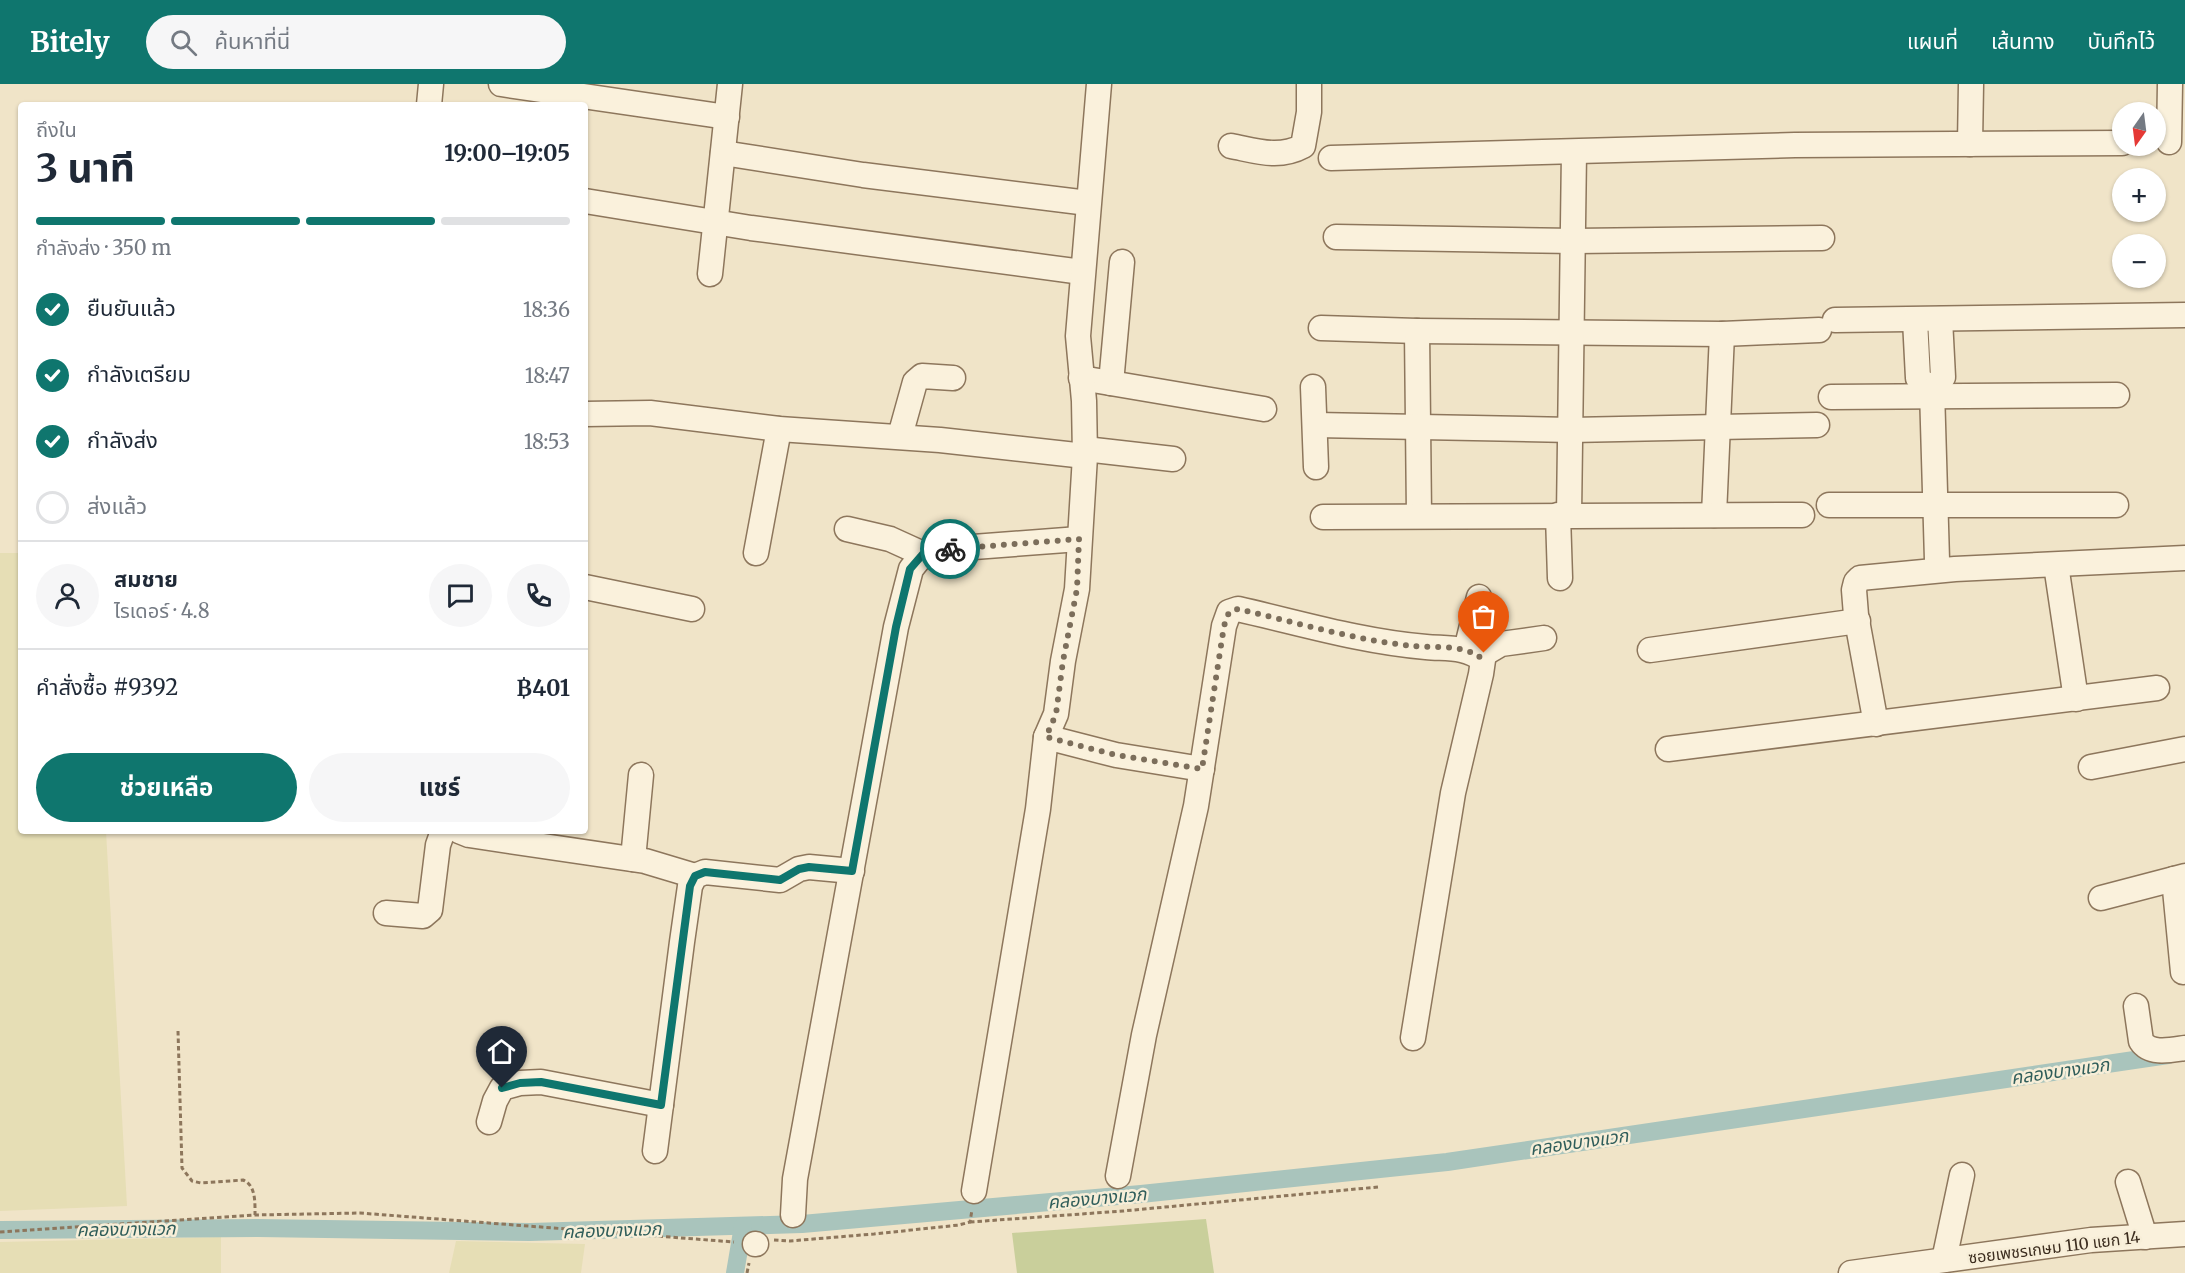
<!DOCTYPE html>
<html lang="th">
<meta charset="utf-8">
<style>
body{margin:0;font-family:Merriweather,"Noto Sans Thai",serif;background:#f6f6f7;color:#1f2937;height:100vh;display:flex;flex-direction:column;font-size:22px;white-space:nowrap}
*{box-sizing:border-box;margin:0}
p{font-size:20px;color:#747a83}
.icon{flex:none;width:33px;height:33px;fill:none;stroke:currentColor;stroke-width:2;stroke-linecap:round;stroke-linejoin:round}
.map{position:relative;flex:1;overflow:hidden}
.panel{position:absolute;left:18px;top:18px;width:570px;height:732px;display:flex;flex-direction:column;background:#fff;border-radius:6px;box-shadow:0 2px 4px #0004}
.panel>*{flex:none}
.needle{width:39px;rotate:194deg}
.buttons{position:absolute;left:2112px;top:18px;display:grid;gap:12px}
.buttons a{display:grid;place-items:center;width:54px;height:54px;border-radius:50%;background:#fff;box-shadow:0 2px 4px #0004;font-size:30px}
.pin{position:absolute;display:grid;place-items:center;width:51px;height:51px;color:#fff;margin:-62px -26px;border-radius:50% 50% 50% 0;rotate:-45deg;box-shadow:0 0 6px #0007}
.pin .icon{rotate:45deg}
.courier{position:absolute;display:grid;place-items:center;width:60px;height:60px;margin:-30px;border:4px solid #0f766e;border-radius:50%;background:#fff;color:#222;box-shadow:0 2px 8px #0007}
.head em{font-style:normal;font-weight:700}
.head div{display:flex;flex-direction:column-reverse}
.head{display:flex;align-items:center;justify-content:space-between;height:102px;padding:0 18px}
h1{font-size:39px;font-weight:700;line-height:45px}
.bar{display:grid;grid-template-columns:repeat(4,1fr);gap:9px 6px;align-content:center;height:72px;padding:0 18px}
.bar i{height:8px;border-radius:4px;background:#e0e1e3}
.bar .current{background:#0f766e}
.bar p{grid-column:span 4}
.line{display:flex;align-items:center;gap:15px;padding:0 18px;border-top:2px solid #e0e1e3}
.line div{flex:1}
.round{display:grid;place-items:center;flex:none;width:63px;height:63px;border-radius:32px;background:#f6f6f7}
ol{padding:0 18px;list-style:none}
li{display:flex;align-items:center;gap:18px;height:66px}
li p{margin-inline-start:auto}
li .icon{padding:6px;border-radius:50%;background:#0f766e;color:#fff;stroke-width:4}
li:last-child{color:#747a83}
li i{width:33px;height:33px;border:3px solid #e0e1e3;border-radius:50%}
.primary-button{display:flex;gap:12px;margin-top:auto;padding:12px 18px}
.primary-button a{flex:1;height:69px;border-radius:36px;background:#0f766e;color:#fff;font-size:24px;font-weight:700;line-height:69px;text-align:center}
.primary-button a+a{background:#f6f6f7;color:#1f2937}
header{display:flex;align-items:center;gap:36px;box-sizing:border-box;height:84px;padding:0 30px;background:#0f766e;color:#fff}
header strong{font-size:28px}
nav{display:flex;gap:33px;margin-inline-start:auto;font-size:21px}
.search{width:420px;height:54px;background:#f6f6f7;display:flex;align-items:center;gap:15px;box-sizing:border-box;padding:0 21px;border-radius:33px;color:#747a83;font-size:22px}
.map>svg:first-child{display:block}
.farmland{fill:#e6deb5}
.green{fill:#c9cf9b}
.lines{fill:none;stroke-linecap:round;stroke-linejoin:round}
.canal{stroke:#a9c4bc;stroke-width:18}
.minor-casing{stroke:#8d765c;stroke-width:27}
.path{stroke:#8d765c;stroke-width:3;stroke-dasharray:4.5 3;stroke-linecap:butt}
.minor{stroke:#faf1dc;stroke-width:24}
.done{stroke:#7c6e5b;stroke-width:6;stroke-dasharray:0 10.8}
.route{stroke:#0f766e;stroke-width:8}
.labels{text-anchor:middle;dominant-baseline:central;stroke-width:5;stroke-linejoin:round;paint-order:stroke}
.street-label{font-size:16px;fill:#3d2e20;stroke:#f7eed8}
.water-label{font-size:18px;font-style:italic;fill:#2f5d5a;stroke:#f7eed8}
</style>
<header>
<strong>Bitely</strong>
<div class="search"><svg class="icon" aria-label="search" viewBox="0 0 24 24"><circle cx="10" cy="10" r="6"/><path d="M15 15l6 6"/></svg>ค้นหาที่นี่</div>
<nav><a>แผนที่</a><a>เส้นทาง</a><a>บันทึกไว้</a></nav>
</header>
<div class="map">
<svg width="2185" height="1189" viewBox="0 0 2185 1189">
<rect width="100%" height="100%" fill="#f0e4c8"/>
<g class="farmland">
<path d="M0,469h21v278h85l21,375 -127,5z"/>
<path d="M221,1153v36h-221v-31z"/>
<path d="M456,1157l129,3 -4,29h-132z"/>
</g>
<path class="green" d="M1206,1135l8,54h-197l-5,-40z"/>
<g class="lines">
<g class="canal">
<path d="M0,1146l258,-2 272,4 272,-8 339,-30 306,-32 721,-107"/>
<path d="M735,1189l8,-47"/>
</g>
<g class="minor-casing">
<g id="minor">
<path d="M501,0l226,33"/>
<path d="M429,21l2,-21"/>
<path d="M2169,58l1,-58"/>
<path d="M1970,60l1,-60"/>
<path d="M1231,62c26,5 48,13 72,0l6,-34v-28"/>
<path d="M723,69l140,22 225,28"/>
<path d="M1331,74l464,-13 327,-2"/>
<path d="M585,117l166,27 331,44"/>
<path d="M1336,153l239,4 247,-3"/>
<path d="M710,190l20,-190"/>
<path d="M1835,236l350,-5"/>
<path d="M1915,236l3,58 14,12 11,-13 -3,-58"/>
<path d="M1321,244l96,3 305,3 97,-4"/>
<path d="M1417,247l2,184"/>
<path d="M1081,294l183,31"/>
<path d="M1111,299l11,-121"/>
<path d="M1313,303l3,80"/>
<path d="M1932,306l5,170"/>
<path d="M1831,313l286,-2"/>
<path d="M585,330l65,-1 129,16 161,11 145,16"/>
<path d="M1316,341l255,5 246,-5"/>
<path d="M900,352l15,-54 7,-6 31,2"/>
<path d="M1085,365l88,10"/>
<path d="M1829,421h287"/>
<path d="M1558,431l2,63"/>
<path d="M1569,431l5,-363"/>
<path d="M1714,431l8,-181"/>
<path d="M1323,433l479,-2"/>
<path d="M847,445l43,10 33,15"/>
<path d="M756,469l23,-124"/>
<path d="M2056,481l20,134"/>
<path d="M585,503l107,22"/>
<path d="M1466,566l13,-53"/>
<path d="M1650,566l208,-29"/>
<path d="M1479,573l22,-13 43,-6"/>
<path d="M1876,640l-20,-109 -2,-25 2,-8 4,-4 95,-9 230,-11"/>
<path d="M1046,653l70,18 86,14"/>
<path d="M1668,665l489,-61"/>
<path d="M2091,683l94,-18"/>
<path d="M459,747l10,4 176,26 50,15"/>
<path d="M633,775l8,-84"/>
<path d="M2174,795l9,93"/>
<path d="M2101,814l84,-22"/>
<path d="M386,829l37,3 7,-6 8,-65 5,-14"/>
<path d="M2136,922l5,35c9,14 30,9 44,7"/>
<path d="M489,1038l6,-21 7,-13 18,-5 21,-1 120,23"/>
<path d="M655,1067l27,-209 8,-56 5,-10 10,-4 75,8 19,-11 10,-2 43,4"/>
<path d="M1118,1092l26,-141 52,-229 28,-180 5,-14 9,-3c62,14 125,33 188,38 21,2 39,-1 57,13l-2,14 -28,119 -40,245"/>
<path d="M2128,1098l17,55"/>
<path d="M974,1107l64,-382 8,-72 10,-23 7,-53 14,-72 8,-133 -1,-55 -6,-65 21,-252"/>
<path d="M793,1131l2,-36 101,-552 15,-58 12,-15 11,-4 145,-11"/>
<path d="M755,1160h1"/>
<path d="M1944,1176l18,-85"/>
<path d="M1851,1189l240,-33 94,-6"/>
</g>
</g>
<g class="path">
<path d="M178,947l4,137 10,13 9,2 42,-3c13,5 12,23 12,35"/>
<path d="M970,1138l153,-11 255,-24"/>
<path d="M0,1148l255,-17 105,-2 374,29"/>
<path d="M774,1156l16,1 84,-7 85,-9 11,-3 2,-12"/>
<path d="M747,1189l2,-10"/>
</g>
<use href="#minor" class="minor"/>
</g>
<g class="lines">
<path class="done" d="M950,465l129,-10 -2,50 -14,72 -7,53 -10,23 70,18 86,14 22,-143 5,-14 9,-3c57,13 116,31 175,37 20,2 50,-2 66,11l5,-4"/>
<path class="route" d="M502,1004l18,-5 21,-1 120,23 29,-219 5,-10 10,-4 75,8 19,-11 10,-2 43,4 44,-244 14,-58 13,-15 11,-4 16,-1"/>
</g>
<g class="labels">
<g class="street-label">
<text transform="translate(2054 1163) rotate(-7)">ซอยเพชรเกษม 110 แยก 14</text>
</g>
<g class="water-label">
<text transform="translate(2060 987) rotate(-8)">คลองบางแวก</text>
<text transform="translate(1579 1058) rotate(-8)">คลองบางแวก</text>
<text transform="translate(1097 1114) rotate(-5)">คลองบางแวก</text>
<text transform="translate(126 1145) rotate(-1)">คลองบางแวก</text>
<text transform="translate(612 1146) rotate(-2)">คลองบางแวก</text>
</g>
</g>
</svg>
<div class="buttons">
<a><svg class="needle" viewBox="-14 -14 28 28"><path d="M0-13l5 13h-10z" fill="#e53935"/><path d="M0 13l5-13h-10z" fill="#747a83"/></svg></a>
<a>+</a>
<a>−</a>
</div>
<div class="pin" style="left:1484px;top:569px;background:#ea580c"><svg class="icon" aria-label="bag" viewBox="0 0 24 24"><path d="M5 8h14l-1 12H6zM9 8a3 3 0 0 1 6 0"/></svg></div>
<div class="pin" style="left:502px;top:1004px;background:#1f2937"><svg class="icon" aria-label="home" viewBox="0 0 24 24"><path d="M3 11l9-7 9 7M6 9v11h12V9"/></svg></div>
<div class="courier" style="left:950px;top:465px"><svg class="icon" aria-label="bike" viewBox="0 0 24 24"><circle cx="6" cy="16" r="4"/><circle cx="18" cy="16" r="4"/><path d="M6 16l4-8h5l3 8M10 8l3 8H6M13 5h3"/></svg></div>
<section class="panel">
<div class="head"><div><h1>3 นาที</h1><p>ถึงใน</p></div><em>19:00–19:05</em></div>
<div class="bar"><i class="current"></i><i class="current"></i><i class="current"></i><i></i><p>กำลังส่ง · 350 m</p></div>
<ol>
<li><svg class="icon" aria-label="check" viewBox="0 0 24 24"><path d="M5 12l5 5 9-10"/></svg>ยืนยันแล้ว<p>18:36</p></li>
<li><svg class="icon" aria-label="check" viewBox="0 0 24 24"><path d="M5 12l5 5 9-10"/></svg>กำลังเตรียม<p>18:47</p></li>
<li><svg class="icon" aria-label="check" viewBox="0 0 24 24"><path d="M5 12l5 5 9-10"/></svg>กำลังส่ง<p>18:53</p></li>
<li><i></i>ส่งแล้ว</li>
</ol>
<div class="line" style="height:108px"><a class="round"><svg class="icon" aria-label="person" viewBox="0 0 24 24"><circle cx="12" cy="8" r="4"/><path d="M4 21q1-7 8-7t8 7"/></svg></a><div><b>สมชาย</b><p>ไรเดอร์ · 4.8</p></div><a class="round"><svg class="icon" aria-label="chat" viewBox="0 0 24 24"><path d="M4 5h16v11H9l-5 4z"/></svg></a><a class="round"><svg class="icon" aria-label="phone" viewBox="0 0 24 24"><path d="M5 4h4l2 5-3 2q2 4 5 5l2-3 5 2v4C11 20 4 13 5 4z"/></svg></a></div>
<div class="line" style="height:78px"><div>คำสั่งซื้อ #9392</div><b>฿401</b></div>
<div class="primary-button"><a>ช่วยเหลือ</a><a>แชร์</a></div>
</section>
</div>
